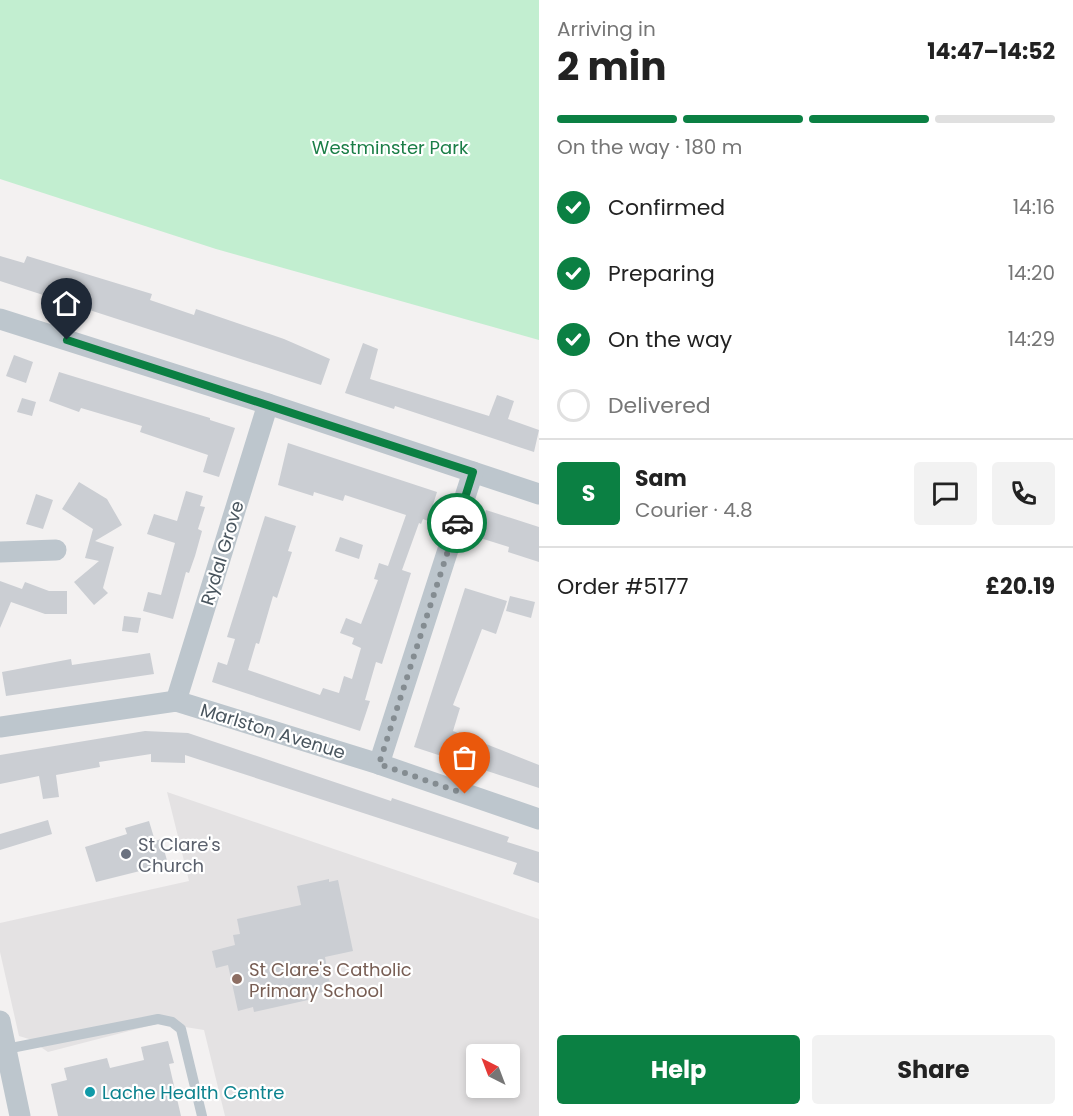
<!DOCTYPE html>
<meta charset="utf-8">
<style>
body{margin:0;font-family:Poppins,sans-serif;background:#f2f2f2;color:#222;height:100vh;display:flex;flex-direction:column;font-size:22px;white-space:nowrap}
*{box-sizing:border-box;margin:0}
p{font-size:20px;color:#767676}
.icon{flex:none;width:33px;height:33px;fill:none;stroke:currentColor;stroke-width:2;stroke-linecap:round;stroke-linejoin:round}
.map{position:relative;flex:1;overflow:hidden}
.drawer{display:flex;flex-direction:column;background:#fff;width:534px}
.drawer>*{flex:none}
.needle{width:39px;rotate:318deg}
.controls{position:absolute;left:466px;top:1044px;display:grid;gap:12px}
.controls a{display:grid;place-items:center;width:54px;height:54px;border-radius:6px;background:#fff;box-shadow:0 3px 9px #0003;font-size:30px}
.pin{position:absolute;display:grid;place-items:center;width:51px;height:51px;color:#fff;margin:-62px -26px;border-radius:50% 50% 50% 0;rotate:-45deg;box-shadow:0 0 6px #0007}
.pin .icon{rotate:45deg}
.courier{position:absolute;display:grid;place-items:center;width:60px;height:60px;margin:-30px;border:4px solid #0b8043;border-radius:50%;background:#fff;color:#222;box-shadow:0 2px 8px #0007}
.summary em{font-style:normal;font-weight:700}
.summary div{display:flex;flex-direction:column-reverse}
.summary{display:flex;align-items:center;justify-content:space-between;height:102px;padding:0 18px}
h1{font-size:39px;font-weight:700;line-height:45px}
.bar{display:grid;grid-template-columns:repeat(4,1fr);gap:9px 6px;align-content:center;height:72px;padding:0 18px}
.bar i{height:8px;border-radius:4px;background:#e0e0e0}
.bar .active{background:#0b8043}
.bar p{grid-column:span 4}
.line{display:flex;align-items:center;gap:15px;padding:0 18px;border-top:2px solid #e0e0e0}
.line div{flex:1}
.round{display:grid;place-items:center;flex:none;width:63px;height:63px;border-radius:6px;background:#f2f2f2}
ol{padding:0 18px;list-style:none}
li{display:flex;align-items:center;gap:18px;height:66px}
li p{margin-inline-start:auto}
li .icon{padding:6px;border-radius:50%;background:#0b8043;color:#fff;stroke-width:4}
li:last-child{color:#767676}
li i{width:33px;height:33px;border:3px solid #e0e0e0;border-radius:50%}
.cta{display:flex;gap:12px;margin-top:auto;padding:12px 18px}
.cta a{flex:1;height:69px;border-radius:6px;background:#0b8043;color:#fff;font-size:24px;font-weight:700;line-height:69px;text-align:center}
.cta a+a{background:#f2f2f2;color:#222}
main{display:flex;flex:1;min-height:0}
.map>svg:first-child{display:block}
.education{fill:#e4e2e3;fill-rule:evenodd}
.green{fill:#c2eed0}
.building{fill:#cbced3}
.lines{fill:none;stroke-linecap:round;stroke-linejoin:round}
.service{stroke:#bdc6cd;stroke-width:10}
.minor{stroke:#bdc6cd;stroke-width:21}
.done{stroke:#848c91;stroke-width:6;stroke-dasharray:0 10.8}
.route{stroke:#0b8043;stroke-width:8}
.worship-dot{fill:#6b7280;stroke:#fff;stroke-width:2}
.education-dot{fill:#8d6e63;stroke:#fff;stroke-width:2}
.culture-dot{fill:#0f9aa8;stroke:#fff;stroke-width:2}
.labels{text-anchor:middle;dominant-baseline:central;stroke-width:4.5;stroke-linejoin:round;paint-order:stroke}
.park-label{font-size:18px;fill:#1b7e47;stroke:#fff}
.street-label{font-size:18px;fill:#49555e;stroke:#fff}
.worship-label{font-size:18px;fill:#5b616d;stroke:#fff;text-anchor:start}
.education-label{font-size:18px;fill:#785e54;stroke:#fff;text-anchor:start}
.culture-label{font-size:18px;fill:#0d838f;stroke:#fff;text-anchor:start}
</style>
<main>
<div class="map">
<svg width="539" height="1116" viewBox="0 0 539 1116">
<rect width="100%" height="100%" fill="#f3f1f1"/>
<path class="education" d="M167,792l372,127v197h-314l-21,-86 -44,-7 -112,29 -19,-13 -10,-3 -19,-84v-29l189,-42zM477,1054h33v34h-33z"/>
<path class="green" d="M0,0h539v340l-323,-91 -216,-70z"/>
<g class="building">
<path d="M0,256l24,7 3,-7 125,38 -2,6 44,15 2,-6 88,30 46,20 -9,26 -321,-104z"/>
<path d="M363,343l15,6 -8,30 119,37 8,-21 17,6 -6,18 31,11 -5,22 -139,-46 -1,3 -49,-16z"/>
<path d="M14,355l19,7 -7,21 -20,-7z"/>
<path d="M59,372l151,46v2l25,8 -16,49 -16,-5 5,-17 -68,-23 2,-6 -61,-18 -2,4 -30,-11z"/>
<path d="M22,398l14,4 -4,14 -15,-4z"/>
<path d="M288,443l149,49 -9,29 -5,-2 -2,5 -2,-1 -17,47 9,3 -29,91 -6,-2 -11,38 5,1 -10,30 -148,-49 6,-20 9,3 8,-26 -8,-2 38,-121 31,10 -8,25 4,1 -15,46 -4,-2 -14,48 -3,-1 -8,27 72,25 3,-7 16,5 5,-17 8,3 9,-31 -9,-4 2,-6 -14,-5 6,-15 15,6 17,-44 -4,-1 5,-16 9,3 18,-51 -61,-20 -2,6 -29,-9 -1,4 -35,-11z"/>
<path d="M79,482l28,17 15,26 -27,16 19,6 -11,41 5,5 -14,12 -20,-23 25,-21 -14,-3 8,-29 -31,-20z"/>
<path d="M186,491l17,5 -3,10 5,1 -7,22 4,2 -7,25 -6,17 -3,-1 -13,47 -30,-8 5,-19 13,3 14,-52 -28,-9 7,-20 23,7z"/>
<path d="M36,494l17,6 -10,29 -17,-5z"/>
<path d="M486,510l53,17v35l-31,-10 1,-5 -32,-10z"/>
<path d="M340,537l23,8 -4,14 -24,-8z"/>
<path d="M0,581l22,8 3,-7 24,9h18v23h-22l-34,-12 -11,26z"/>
<path d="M465,588l42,13 -11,33 -14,-5 -29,76 7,3 -7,23 86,34v23l-125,-41z"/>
<path d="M510,596l25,6 -4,16 -25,-7z"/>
<path d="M124,616l17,2 -3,15 -16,-2z"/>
<path d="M150,653l4,21 -148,22 -4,-24 69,-13 1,6z"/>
<path d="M145,731l43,2 203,68 1,-3 117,39 -2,5 32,10v31l-26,-9 4,-11 -332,-108v8l-34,-1v-8l-52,8 1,5 -44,8 3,22 -16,2 -4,-23 -39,8v-29z"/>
<path d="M48,820l4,14 -52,16v-16z"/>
<path d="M149,821l6,20 6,-2 7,25 -72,18 -11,-35 42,-13 -2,-6z"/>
<path d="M329,879v3l9,-2 15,71 -28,6 5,27 -9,1 2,7 -16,3 1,5 -54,12 -1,-5 -15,4 -10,-46 -12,3 -4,-17 23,-6 -2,-10 7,-1 -3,-15 64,-14 -4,-19z"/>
<path d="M168,1041l6,22 -5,1 12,52h-123l-7,-32 16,-4 -3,-12 43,-10 3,10 34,-8 -3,-13z"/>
</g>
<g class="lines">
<path class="service" d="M6,1049l152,-30 14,3 9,7 21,87"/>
<g class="minor">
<path d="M0,319l268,85 271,90"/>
<path d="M0,552l56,-2"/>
<path d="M176,701l92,-297"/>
<path d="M0,727l176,-26 203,63 160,55"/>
<path d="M379,764l94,-292"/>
<path d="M0,1021l20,95"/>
</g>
</g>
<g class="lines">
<path class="done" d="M457,523l-78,241 86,30"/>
<path class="route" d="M67,340l406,132 -16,51"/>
</g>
<circle class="worship-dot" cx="126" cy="854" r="6"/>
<circle class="education-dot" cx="237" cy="979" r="6"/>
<circle class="culture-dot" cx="90" cy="1092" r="6"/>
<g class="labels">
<g class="park-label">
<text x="390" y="147">Westminster Park</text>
</g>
<g class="street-label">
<text transform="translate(222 553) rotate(-73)">Rydal Grove</text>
<text transform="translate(273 731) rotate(17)">Marlston Avenue</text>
</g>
<g class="worship-label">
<text x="138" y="844">St Clare's<tspan x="138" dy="21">Church</tspan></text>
</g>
<g class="education-label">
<text x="249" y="969">St Clare's Catholic<tspan x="249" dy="21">Primary School</tspan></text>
</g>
<g class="culture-label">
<text x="102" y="1092">Lache Health Centre</text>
</g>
</g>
</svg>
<div class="controls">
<a><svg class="needle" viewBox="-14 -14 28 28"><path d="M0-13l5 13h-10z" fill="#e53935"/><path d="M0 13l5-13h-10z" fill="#767676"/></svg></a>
</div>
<div class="pin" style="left:465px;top:794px;background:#ea580c"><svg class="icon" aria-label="bag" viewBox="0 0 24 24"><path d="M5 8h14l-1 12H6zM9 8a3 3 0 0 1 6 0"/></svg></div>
<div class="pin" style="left:67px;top:340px;background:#1f2937"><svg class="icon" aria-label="home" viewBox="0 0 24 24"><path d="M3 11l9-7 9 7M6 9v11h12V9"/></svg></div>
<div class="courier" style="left:457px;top:523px"><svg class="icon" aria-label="car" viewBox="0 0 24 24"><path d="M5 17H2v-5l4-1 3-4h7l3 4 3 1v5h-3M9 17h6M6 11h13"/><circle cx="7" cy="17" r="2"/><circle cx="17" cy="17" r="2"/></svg></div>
</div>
<section class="drawer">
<div class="summary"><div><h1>2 min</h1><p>Arriving in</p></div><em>14:47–14:52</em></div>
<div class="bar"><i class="active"></i><i class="active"></i><i class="active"></i><i></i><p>On the way · 180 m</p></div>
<ol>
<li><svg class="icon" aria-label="check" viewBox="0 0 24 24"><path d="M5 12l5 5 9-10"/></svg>Confirmed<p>14:16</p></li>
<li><svg class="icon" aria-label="check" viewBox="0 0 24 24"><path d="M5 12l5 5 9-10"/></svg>Preparing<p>14:20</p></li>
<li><svg class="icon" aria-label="check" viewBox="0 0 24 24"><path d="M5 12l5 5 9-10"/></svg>On the way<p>14:29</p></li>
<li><i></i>Delivered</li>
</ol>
<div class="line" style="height:108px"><b class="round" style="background:#0b8043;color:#fff">S</b><div><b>Sam</b><p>Courier · 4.8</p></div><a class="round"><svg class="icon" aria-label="chat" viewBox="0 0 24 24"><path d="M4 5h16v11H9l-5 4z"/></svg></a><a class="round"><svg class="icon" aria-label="phone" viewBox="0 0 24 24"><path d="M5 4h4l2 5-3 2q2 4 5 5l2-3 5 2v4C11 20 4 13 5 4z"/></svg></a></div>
<div class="line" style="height:78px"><div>Order #5177</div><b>£20.19</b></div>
<div class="cta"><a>Help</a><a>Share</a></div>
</section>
</main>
